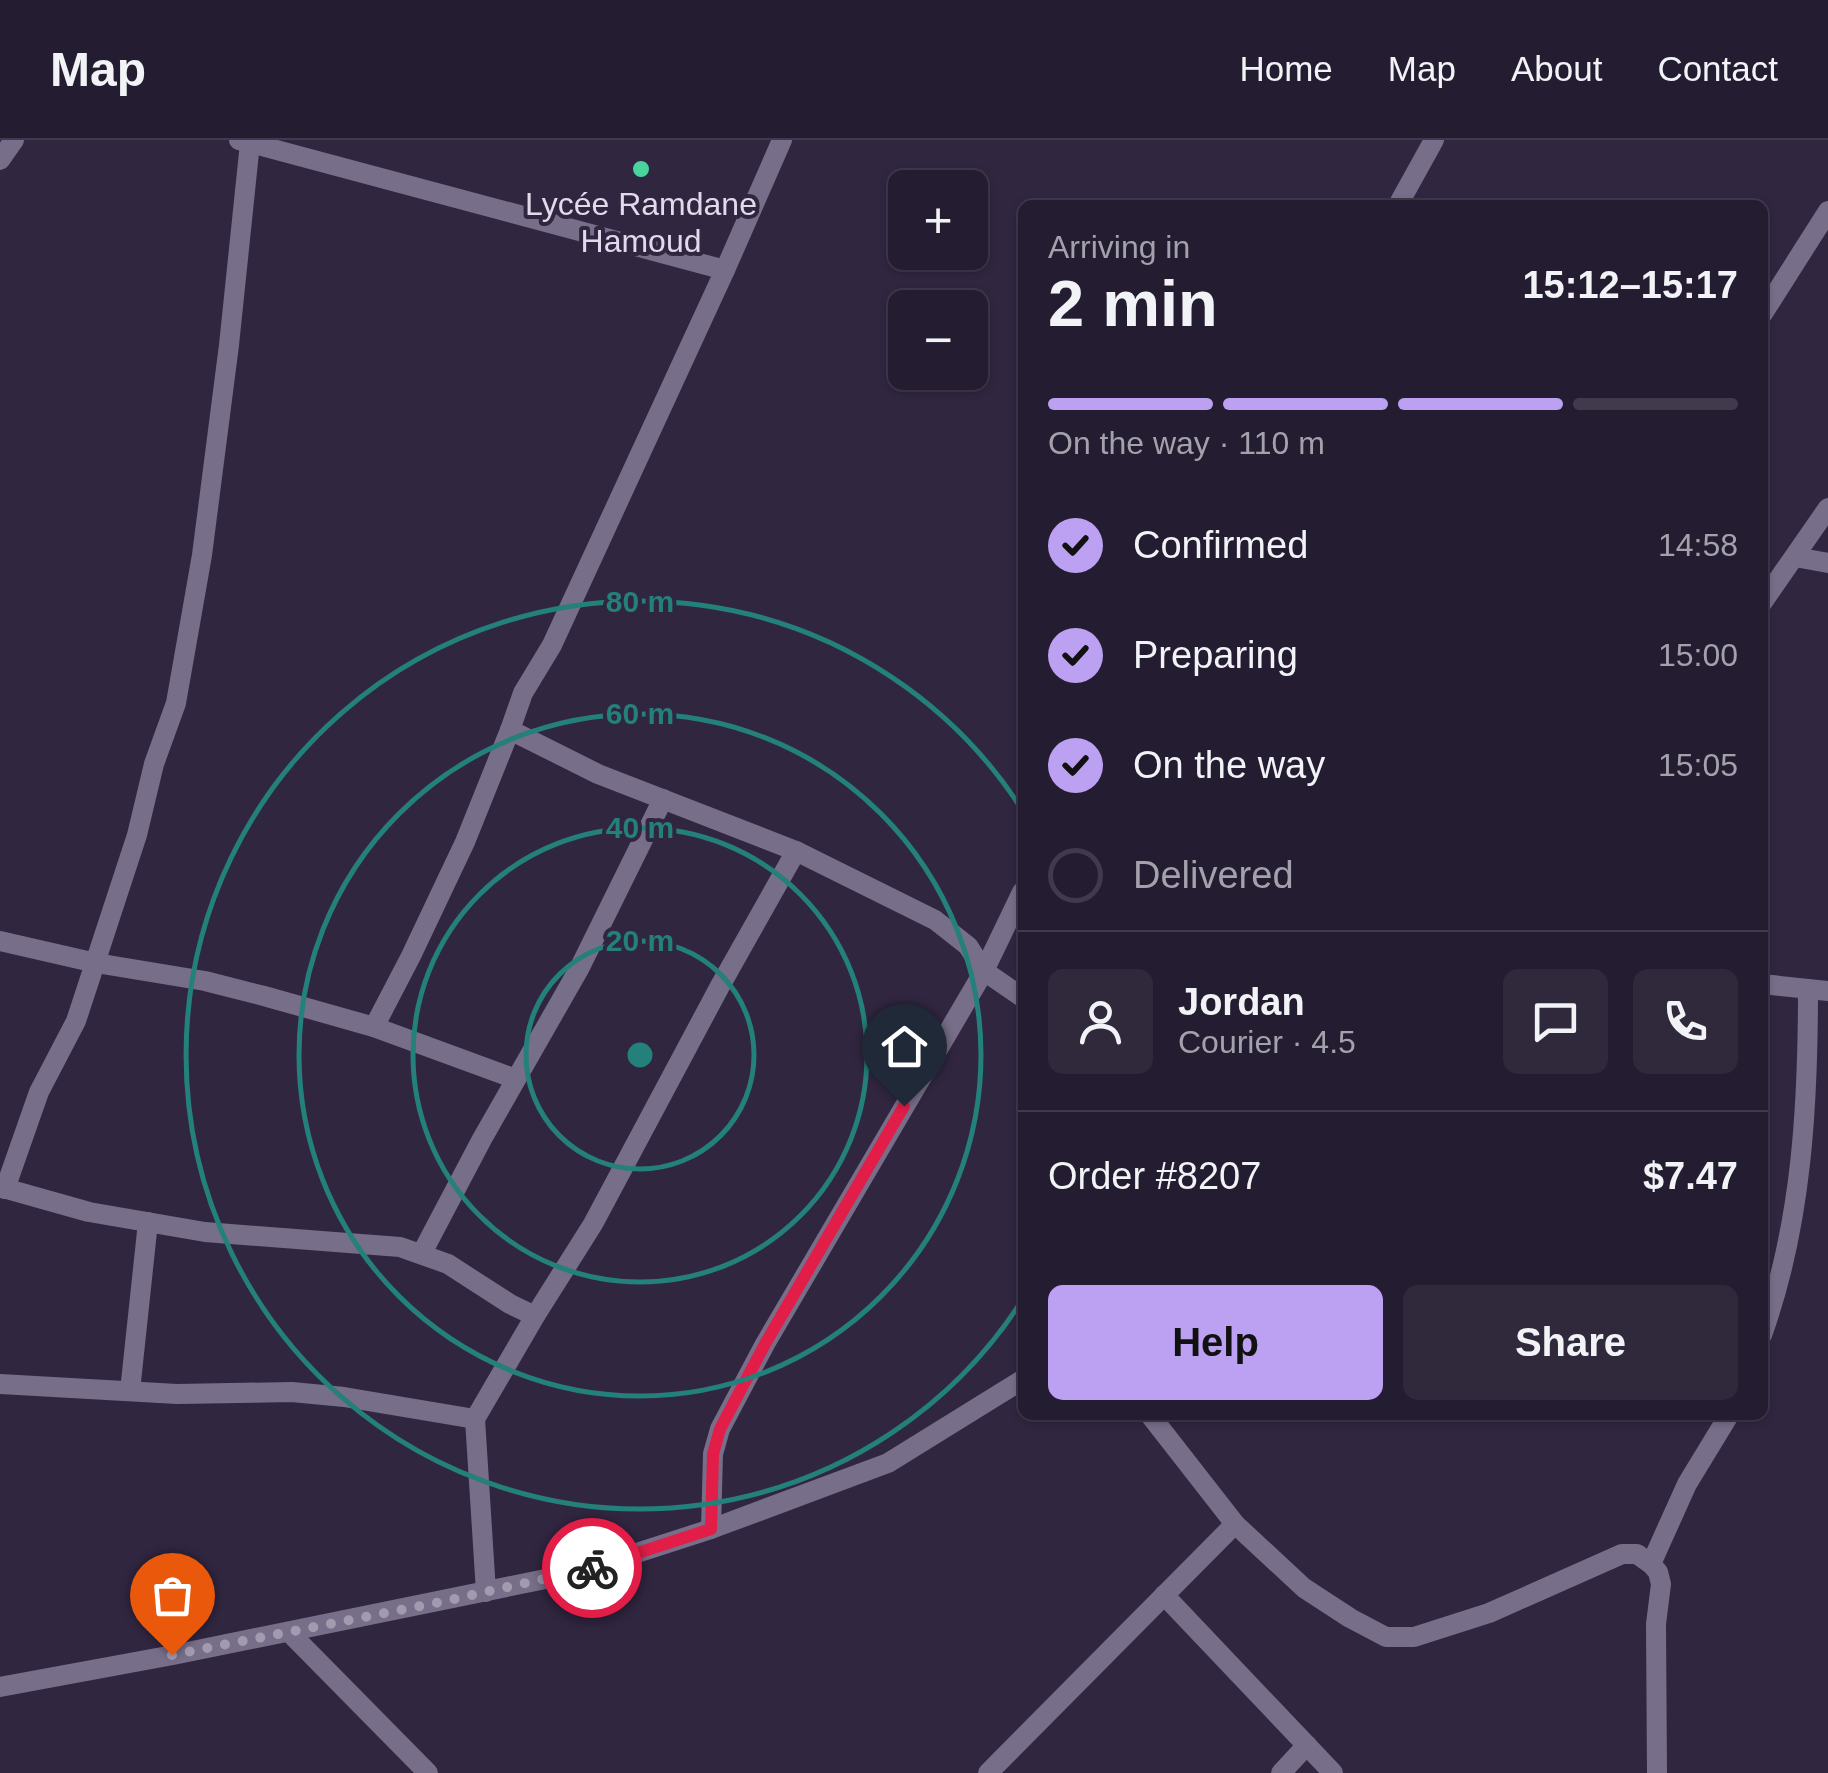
<!DOCTYPE html>
<meta charset="utf-8">
<style>
body{margin:0;font-family:Arial,sans-serif;background:#30293c;color:#f1f3f6;height:100vh;display:flex;flex-direction:column;font-size:38px;white-space:nowrap}
*{box-sizing:border-box;margin:0}
p{font-size:32px;color:#a3a1ab}
.icon{flex:none;width:55px;height:55px;fill:none;stroke:currentColor;stroke-width:2;stroke-linecap:round;stroke-linejoin:round}
.map{position:relative;flex:1;overflow:hidden}
.drawer{position:absolute;left:1018px;top:60px;width:750px;height:1220px;display:flex;flex-direction:column;background:#241c30;border-radius:15px;box-shadow:0 2px 8px #0004,0 0 0 2px #413a4c}
.drawer>*{flex:none}
.buttons{position:absolute;left:888px;top:30px;display:grid;gap:20px}
.buttons a{display:grid;place-items:center;width:100px;height:100px;border-radius:15px;background:#241c30;box-shadow:0 2px 8px #0004,0 0 0 2px #413a4c;font-size:50px}
.pin{position:absolute;display:grid;place-items:center;width:85px;height:85px;color:#fff;margin:-102px -42px;border-radius:50% 50% 50% 0;rotate:-45deg;box-shadow:0 0 10px #0007}
.pin .icon{rotate:45deg}
.courier{position:absolute;display:grid;place-items:center;width:100px;height:100px;margin:-50px;border:8px solid #e11d48;border-radius:50%;background:#fff;color:#222;box-shadow:0 2px 12px #0007}
.summary em{font-style:normal;font-weight:800}
.summary div{display:flex;flex-direction:column-reverse}
.summary{display:flex;align-items:center;justify-content:space-between;height:170px;padding:0 30px}
h1{font-size:65px;font-weight:800;line-height:75px}
.bar{display:grid;grid-template-columns:repeat(4,1fr);gap:15px 10px;align-content:center;height:120px;padding:0 30px}
.bar i{height:12px;border-radius:8px;background:#413a4c}
.bar .selected{background:#bca0f2}
.bar p{grid-column:span 4}
.line{display:flex;align-items:center;gap:25px;padding:0 30px;border-top:2px solid #413a4c}
.line div{flex:1}
.round{display:grid;place-items:center;flex:none;width:105px;height:105px;border-radius:15px;background:#30293c}
ol{padding:0 30px;list-style:none}
li{display:flex;align-items:center;gap:30px;height:110px}
li p{margin-inline-start:auto}
li .icon{padding:10px;border-radius:50%;background:#bca0f2;color:#111;stroke-width:4}
li:last-child{color:#a3a1ab}
li i{width:55px;height:55px;border:5px solid #413a4c;border-radius:50%}
.button{display:flex;gap:20px;margin-top:auto;padding:20px 30px}
.button a{flex:1;height:115px;border-radius:15px;background:#bca0f2;color:#111;font-size:40px;font-weight:800;line-height:115px;text-align:center}
.button a+a{background:#30293c;color:#f1f3f6}
header{display:flex;align-items:center;gap:60px;box-sizing:border-box;height:140px;padding:0 50px;background:#241c30;border-bottom:2px solid #413a4c}
header strong{font-size:48px}
nav{display:flex;gap:55px;margin-inline-start:auto;font-size:35px}
.map>svg:first-child{display:block}
.lines{fill:none;stroke-linecap:round;stroke-linejoin:round}
.minor{stroke:#776e89;stroke-width:20}
.done{stroke:#a29baf;stroke-width:10;stroke-dasharray:0 18}
.route{stroke:#e11d48;stroke-width:12}
.ring{fill:none;stroke:#24807a;stroke-width:5}
.poi-dot{fill:#49d49d;stroke:#302640;stroke-width:4}
.labels{text-anchor:middle;dominant-baseline:central;stroke-width:8;stroke-linejoin:round;paint-order:stroke}
.poi-label{font-size:32px;fill:#e0daeb;stroke:#302640}
.centre{fill:#24807a;stroke:#302640;stroke-width:5}
.ring-label{font-size:30px;text-anchor:middle;font-weight:bold;fill:#24807a;stroke:#302640;stroke-width:8;stroke-linejoin:round;paint-order:stroke}
</style>
<header>
<strong>Map</strong>
<nav><a>Home</a><a>Map</a><a>About</a><a>Contact</a></nav>
</header>
<div class="map">
<svg width="1828" height="1633" viewBox="0 0 1828 1633">
<rect width="100%" height="100%" fill="#302640"/>
<g class="lines">
<g class="minor">
<path d="M239,0l486,130"/>
<path d="M782,0l-57,130 -173,375 -29,48 -13,37 88,44 198,77 139,69 33,26 16,25 38,26"/>
<path d="M0,20l14,-20"/>
<path d="M1398,65l36,-65"/>
<path d="M1762,175l66,-104"/>
<path d="M1795,417l33,6"/>
<path d="M1762,463l66,-95"/>
<path d="M0,801l96,22 109,18 59,15 110,31 142,52"/>
<path d="M1762,844l66,7"/>
<path d="M374,887l37,-71 54,-114 45,-112"/>
<path d="M0,1047l89,25 116,20 195,15 48,17 62,40 25,12"/>
<path d="M5,1049l34,-97 37,-71 61,-186 17,-71 22,-61 26,-148 27,-210 21,-202"/>
<path d="M422,1113l60,-114 97,-170 84,-170"/>
<path d="M1762,1195c40,-111 46,-230 46,-346"/>
<path d="M0,1244l177,10 115,-2 52,5 131,22"/>
<path d="M130,1251l18,-169"/>
<path d="M1150,1275l85,109 69,64 46,30 36,19h28l75,-24 133,-59h15l14,10 7,8 3,12 -5,40 1,149"/>
<path d="M711,1389l2,-75 7,-25 45,-85 219,-373 38,-79"/>
<path d="M1651,1424l36,-80 42,-69"/>
<path d="M486,1452l-11,-173 60,-103 58,-92 127,-238 76,-135"/>
<path d="M1164,1455l169,178"/>
<path d="M289,1492l139,141"/>
<path d="M0,1547l173,-32 402,-82 136,-44 177,-66 134,-83"/>
<path d="M988,1633l247,-249"/>
<path d="M1281,1633l26,-28"/>
</g>
</g>
<g class="lines">
<path class="done" d="M172,1515l269,-53 151,-34"/>
<path class="route" d="M592,1428l119,-39 2,-75 7,-25 45,-85 139,-238"/>
</g>
<g class="ring">
<circle cx="640" cy="915" r="114"/>
<circle cx="640" cy="915" r="227"/>
<circle cx="640" cy="915" r="341"/>
<path d="M1021 1162A454 454 0 1 1 1021 668"/>
</g>
<circle class="poi-dot" cx="641" cy="29" r="10"/>
<g class="labels">
<g class="poi-label">
<text x="641" y="64">Lycée Ramdane<tspan x="641" dy="37">Hamoud</tspan></text>
</g>
</g>
<circle cx="640" cy="915" r="15" class="centre"/>
<g class="ring-label">
<text x="640" y="472">80 m</text>
<text x="640" y="584">60 m</text>
<text x="640" y="698">40 m</text>
<text x="640" y="811">20 m</text>
</g>
</svg>
<div class="buttons">
<a>+</a>
<a>−</a>
</div>
<div class="pin" style="left:172px;top:1515px;background:#ea580c"><svg class="icon" aria-label="bag" viewBox="0 0 24 24"><path d="M5 8h14l-1 12H6zM9 8a3 3 0 0 1 6 0"/></svg></div>
<div class="pin" style="left:904px;top:966px;background:#1f2937"><svg class="icon" aria-label="home" viewBox="0 0 24 24"><path d="M3 11l9-7 9 7M6 9v11h12V9"/></svg></div>
<div class="courier" style="left:592px;top:1428px"><svg class="icon" aria-label="bike" viewBox="0 0 24 24"><circle cx="6" cy="16" r="4"/><circle cx="18" cy="16" r="4"/><path d="M6 16l4-8h5l3 8M10 8l3 8H6M13 5h3"/></svg></div>
<section class="drawer">
<div class="summary"><div><h1>2 min</h1><p>Arriving in</p></div><em>15:12–15:17</em></div>
<div class="bar"><i class="selected"></i><i class="selected"></i><i class="selected"></i><i></i><p>On the way · 110 m</p></div>
<ol>
<li><svg class="icon" aria-label="check" viewBox="0 0 24 24"><path d="M5 12l5 5 9-10"/></svg>Confirmed<p>14:58</p></li>
<li><svg class="icon" aria-label="check" viewBox="0 0 24 24"><path d="M5 12l5 5 9-10"/></svg>Preparing<p>15:00</p></li>
<li><svg class="icon" aria-label="check" viewBox="0 0 24 24"><path d="M5 12l5 5 9-10"/></svg>On the way<p>15:05</p></li>
<li><i></i>Delivered</li>
</ol>
<div class="line" style="height:180px"><a class="round"><svg class="icon" aria-label="person" viewBox="0 0 24 24"><circle cx="12" cy="8" r="4"/><path d="M4 21q1-7 8-7t8 7"/></svg></a><div><b>Jordan</b><p>Courier · 4.5</p></div><a class="round"><svg class="icon" aria-label="chat" viewBox="0 0 24 24"><path d="M4 5h16v11H9l-5 4z"/></svg></a><a class="round"><svg class="icon" aria-label="phone" viewBox="0 0 24 24"><path d="M5 4h4l2 5-3 2q2 4 5 5l2-3 5 2v4C11 20 4 13 5 4z"/></svg></a></div>
<div class="line" style="height:130px"><div>Order #8207</div><b>$7.47</b></div>
<div class="button"><a>Help</a><a>Share</a></div>
</section>
</div>
